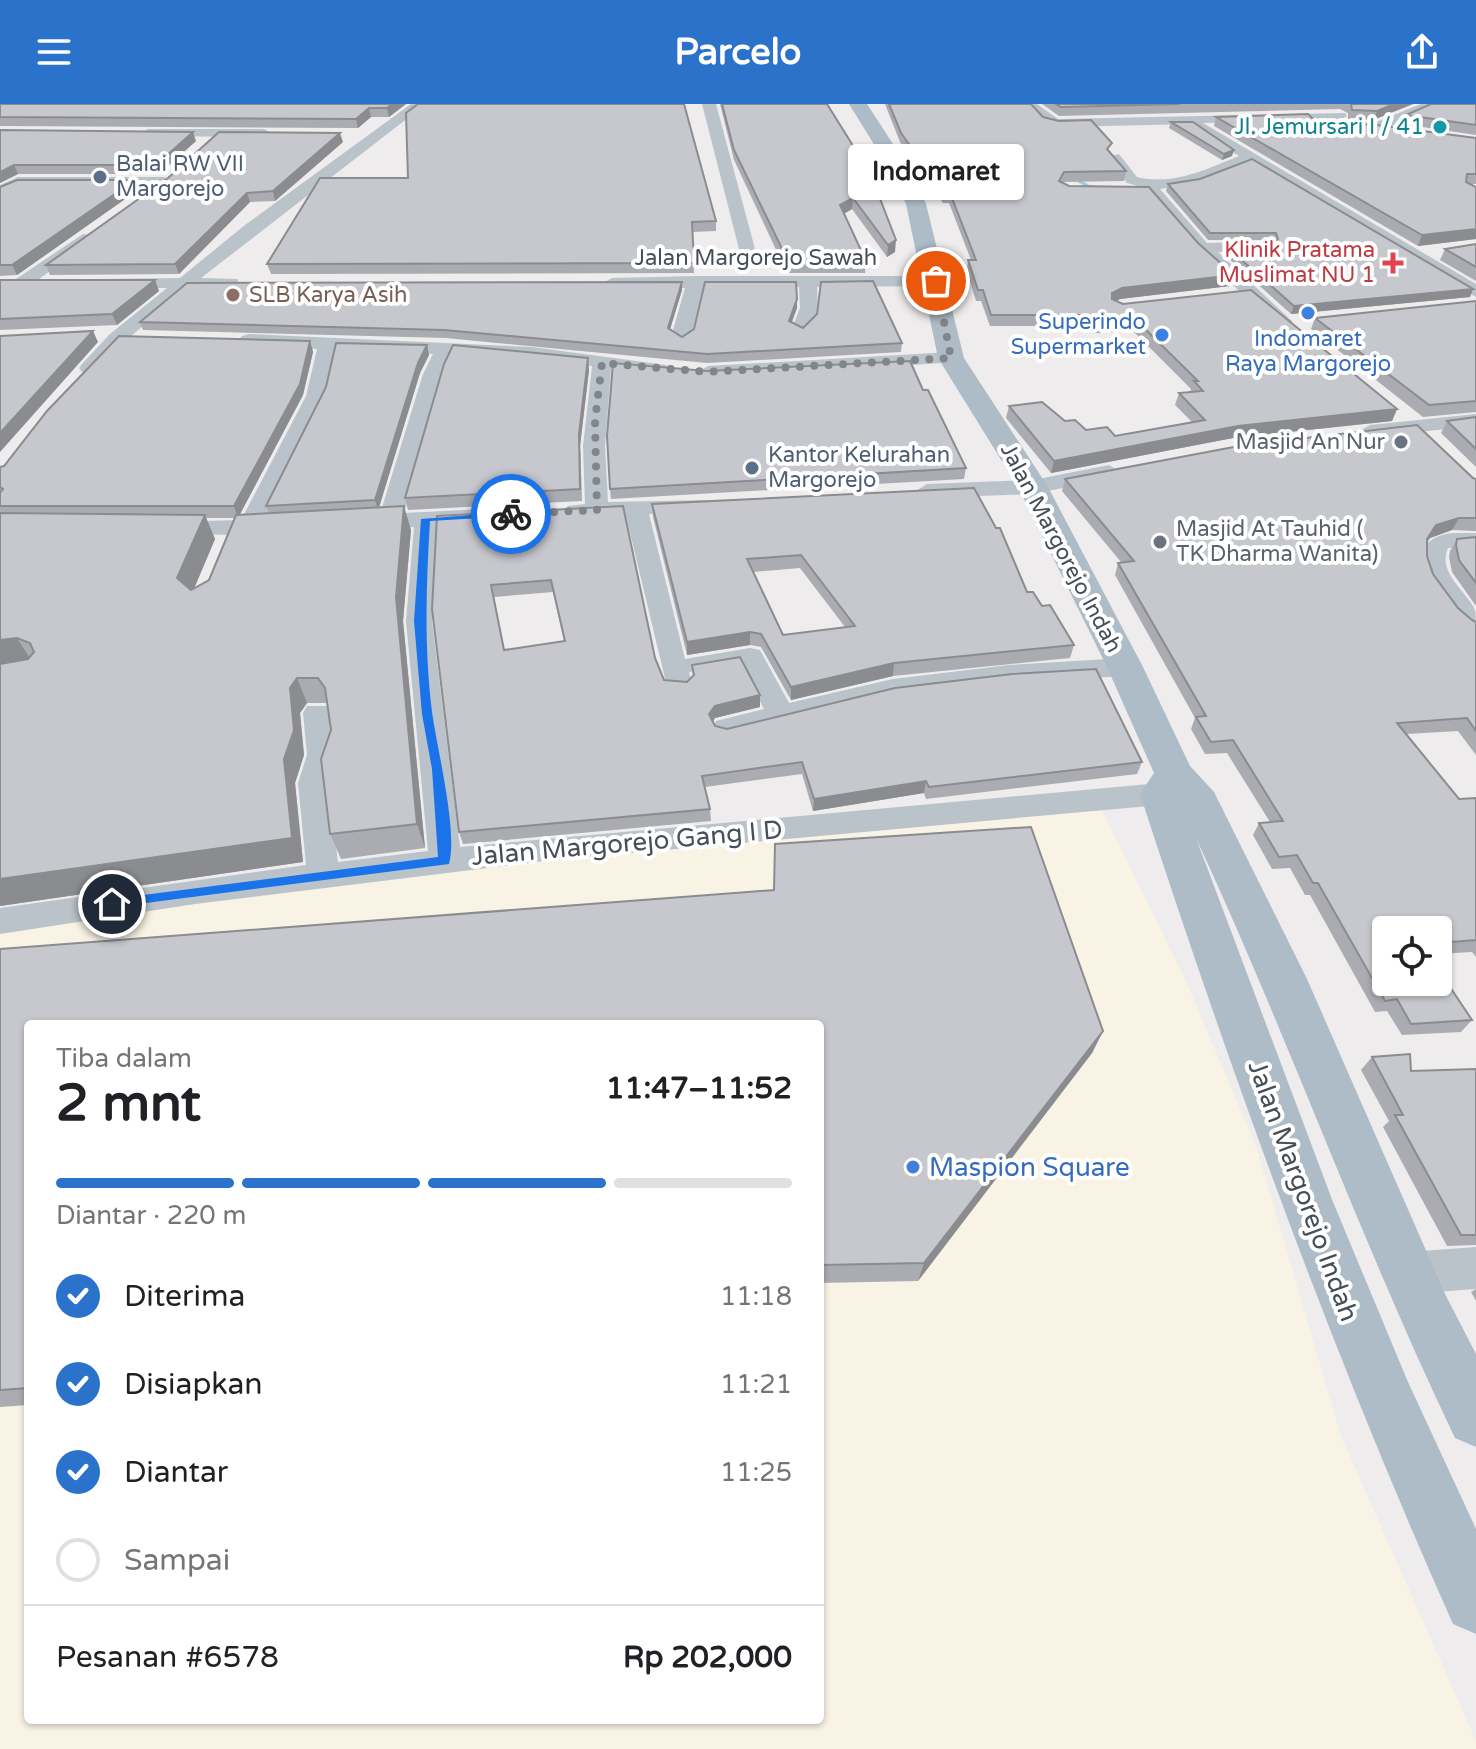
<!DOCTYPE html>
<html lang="id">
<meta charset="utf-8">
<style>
body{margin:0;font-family:"Varela Round",sans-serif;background:#f2f2f2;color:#202124;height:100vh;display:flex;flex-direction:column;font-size:30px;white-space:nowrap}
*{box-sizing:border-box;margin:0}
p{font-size:26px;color:#757577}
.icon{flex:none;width:44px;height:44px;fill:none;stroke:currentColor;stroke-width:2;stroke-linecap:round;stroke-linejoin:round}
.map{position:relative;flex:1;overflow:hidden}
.side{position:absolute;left:24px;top:916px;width:800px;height:704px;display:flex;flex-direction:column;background:#fff;border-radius:8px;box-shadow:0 2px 6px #0004}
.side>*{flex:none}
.fabs{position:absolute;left:1372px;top:812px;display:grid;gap:16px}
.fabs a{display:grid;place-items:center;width:80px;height:80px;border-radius:8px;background:#fff;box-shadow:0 2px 6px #0004;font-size:40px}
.pin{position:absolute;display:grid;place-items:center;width:68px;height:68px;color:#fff;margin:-34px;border:4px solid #fff;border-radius:50%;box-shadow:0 2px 8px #0007}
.courier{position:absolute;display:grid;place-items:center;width:80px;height:80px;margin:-40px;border:6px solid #1a73e8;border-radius:50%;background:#fff;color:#222;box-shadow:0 2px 10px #0007}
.bubble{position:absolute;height:56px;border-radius:8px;background:#fff;box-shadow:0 2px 6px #0004;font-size:26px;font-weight:800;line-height:56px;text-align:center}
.headline em{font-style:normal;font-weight:800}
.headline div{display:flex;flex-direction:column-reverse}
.headline{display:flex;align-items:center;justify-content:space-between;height:136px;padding:0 32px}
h1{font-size:52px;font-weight:800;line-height:60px}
.bar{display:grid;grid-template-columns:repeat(4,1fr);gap:12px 8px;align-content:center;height:96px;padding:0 32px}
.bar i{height:10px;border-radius:6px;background:#e0e0e0}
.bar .selected{background:#2b73ca}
.bar p{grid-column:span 4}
.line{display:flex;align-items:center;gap:20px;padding:0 32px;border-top:2px solid #e0e0e0}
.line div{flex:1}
ol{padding:0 32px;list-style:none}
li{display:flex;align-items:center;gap:24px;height:88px}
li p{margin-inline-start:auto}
li .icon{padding:8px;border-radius:50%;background:#2b73ca;color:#fff;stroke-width:4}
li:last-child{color:#757577}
li i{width:44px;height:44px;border:4px solid #e0e0e0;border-radius:50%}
header{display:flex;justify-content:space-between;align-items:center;height:104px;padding:0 32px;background:#2b73ca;color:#fff;font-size:36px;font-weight:800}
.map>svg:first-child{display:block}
.commercial{fill:#f9f3e5;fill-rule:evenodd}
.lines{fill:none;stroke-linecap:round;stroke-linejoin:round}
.stream{fill:#8fd2e2;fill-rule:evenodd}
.street{fill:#bbc3ca;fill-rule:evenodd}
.primary{fill:#aebcc8;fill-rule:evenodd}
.wall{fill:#abacb1;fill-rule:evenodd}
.shaded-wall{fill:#8b8c90}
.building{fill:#c7c8ce;stroke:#8b8c90;stroke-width:2;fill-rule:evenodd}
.route{fill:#1a73e8}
.done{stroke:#81868b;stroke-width:8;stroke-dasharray:0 14.4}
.culture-dot{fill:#0f9aa8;stroke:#fff;stroke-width:3}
.service-dot{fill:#5c6f8a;stroke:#fff;stroke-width:3}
.health-dot{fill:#e0444e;stroke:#fff;stroke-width:3}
.education-dot{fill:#8d6e63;stroke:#fff;stroke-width:3}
.shop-dot{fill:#3f7fe0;stroke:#fff;stroke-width:3}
.worship-dot{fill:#6b7280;stroke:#fff;stroke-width:3}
.labels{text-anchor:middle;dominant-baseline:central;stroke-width:8;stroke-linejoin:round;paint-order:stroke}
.far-culture-label{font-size:22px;fill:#0d838f;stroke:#fff;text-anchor:end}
.far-service-label{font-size:22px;fill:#4e5e75;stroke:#fff;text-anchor:start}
.far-health-label{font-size:22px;fill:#be3a42;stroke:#fff;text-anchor:end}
.far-street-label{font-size:22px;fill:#464f57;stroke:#fff}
.far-education-label{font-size:22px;fill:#785e54;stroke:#fff;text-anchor:start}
.far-shop-label{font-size:22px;fill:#366cbe;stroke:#fff;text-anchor:end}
.far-worship-label{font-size:22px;fill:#5b616d;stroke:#fff;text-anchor:end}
.street-label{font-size:26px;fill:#464f57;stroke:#fff}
.shop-label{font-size:26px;fill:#366cbe;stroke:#fff;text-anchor:start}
</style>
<header><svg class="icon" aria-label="menu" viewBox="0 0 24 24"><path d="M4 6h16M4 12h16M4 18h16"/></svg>Parcelo<svg class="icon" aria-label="share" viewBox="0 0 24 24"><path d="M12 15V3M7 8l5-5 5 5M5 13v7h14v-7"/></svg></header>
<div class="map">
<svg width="1476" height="1645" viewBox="0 0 1476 1645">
<rect width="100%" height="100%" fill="#eeecec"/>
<path class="commercial" d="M1093,688l92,187 72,170 84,287 135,305v8h-1476v-834zM28,920h792v696h-792z"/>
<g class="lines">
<path class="stream" d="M1068,70h4l17,11 20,3 -2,1 -21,-2 -18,-11z"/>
<g class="street">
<path d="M411,0h15l-225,174 37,1v8l-50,1 -64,54 -28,30h-14l-3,-4 3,-4 28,-30 57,-46h-59l-6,-1v-8l78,-1 65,-53z"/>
<path d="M702,0h14l39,145 -2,4h-12l-2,-4z"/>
<path d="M1022,0h15l21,15 287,-6 2,3 -7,4 -137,3 273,161v13l-226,-135 -53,21 -37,6 47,54 64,-2 2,4 -8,5 -47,2 74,69 -2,4h-14l-79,-73 -52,-64 -18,-5 -20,-26 12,-3 18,23c36,9 70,-8 102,-21l-43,-26 -2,-3 4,-3 -141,3 -15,-4z"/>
<path d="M1421,0h19c-21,17 -86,38 -109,21l7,-4 36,2z"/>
<path d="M148,25h116l7,4 -7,4 -121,-1 -2,-3z"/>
<path d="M18,73h146l8,5 -8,5h-143l-21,9v-11z"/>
<path d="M83,130l6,1v8l-61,44h-12v-8z"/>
<path d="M696,172h240l9,5 -9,5 -119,1c1,15 2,42 -16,47l-9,-6 8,-20 -1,-21 -96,1 -12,49 -10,6 -10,-6 14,-49h-73l-9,-5 9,-5z"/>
<path d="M249,230l283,13 134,18 3,4 -10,6 -48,-6 -6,77 3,56 99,-2 4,5 -4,5 -58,4 36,145 65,-11 10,2 29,53 104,-24 116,-14 116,-7 10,3 4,6 -4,6 -10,3 -116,7 -116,14 -167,41 -10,-3 -4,-7 4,-7 48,-12 -22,-43 -53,6 3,13 -4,6h-20l-42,-175 -50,2 -12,-7 4,-5 17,-2 -2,-58 9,-80 -140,-11 -9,19 -39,139 79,-4 12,7 -12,7 -46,2 -5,96 28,226 700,-64 11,3 4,8 -4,8 -11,3 -616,56 -349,43 -195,30v-26l306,-43 -8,-82 9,-28 -4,-42 4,-7h20l4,7 6,42 -9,28 10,79 90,-11 -22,-230 8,-94 -50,2 -12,-7 4,-5 24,-3 43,-140 10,-20 -97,-4 -10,46 -61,123 19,2 4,5 -4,5 -35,4 -93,-1 -4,-5 4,-5 8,-2 77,-2 65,-124 11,-47 -75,-5 -3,-4 3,-4z"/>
<path d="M951,248l10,6 -3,4 -250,16 -10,-6 10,-6z"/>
<path d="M1476,310v12l-106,11 -11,-6 11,-6z"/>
<path d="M1109,361l11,7 -3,5 -84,17 -106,4 -11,-7 11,-7 106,-4z"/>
<path d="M1452,429h24v14l-28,1c-11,25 18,42 27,62 1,7 1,19 1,26 -23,-6 -94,-95 -24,-103z"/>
<path d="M1476,1143v42l-68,5 -15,-6 -6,-15 6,-15 15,-6z"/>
</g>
<path class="primary" d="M849,0h18l43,66 16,34 38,154 84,129 95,180 47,99 24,26 93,187 139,317 30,58v93l-21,-9c-94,-196 -167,-402 -259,-600l137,364 75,180 68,147v105l-23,-10c-121,-271 -221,-548 -313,-830l14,-21 -47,-106 -89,-180 -80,-129 -32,-154 -16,-34z"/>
</g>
<g class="wall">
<path d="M0,0h406l-17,13h-18l-13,11 -358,-2z"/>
<path d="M720,0h107l68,148 -8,5 -35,-48 -8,5 22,47 -1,12h-78l-53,-113z"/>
<path d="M885,0h146l12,13 66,35 17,19 -2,10 -62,1 168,104 -110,13 -4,2 281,108 -5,12 -159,17 -182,35 -45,-55 3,-12 56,15 21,9 29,6 77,-14 -17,-17 4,-12 11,-1 1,-3 -59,-59 -39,3 -7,-7h-96l-9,-25h-5l-9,-30 1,-11h3l-22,-57h-6l-43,-61z"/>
<path d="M1042,0h371l-40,16 -25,-1v-6l-8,-4 -281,7z"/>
<path d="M1476,0v31l-74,-11 4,-9z"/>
<path d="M1216,13l101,6 159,15v46h-6l6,3v52l-58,7 -204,-120z"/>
<path d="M1171,18l61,34 -10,4 -53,-32z"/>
<path d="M0,26l196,11 -37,33h-141l-18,9z"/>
<path d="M343,38l-68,59 -25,1 -71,72 -129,1 -4,-10z"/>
<path d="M408,74l308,43v10l-24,1 2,41 -423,1 -4,-10z"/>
<path d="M135,76l3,10 -121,85 -17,1v-89z"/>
<path d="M1168,80l305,105 -3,8 -179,17 -66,-59 3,-7 40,-2 6,-5v-1h-66l-42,-49z"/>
<path d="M1476,140v37l-36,-21 5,-11z"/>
<path d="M0,176h155l4,11 -42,34 -117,5z"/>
<path d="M682,178v8l-12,39 12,8 12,-8 103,-30v9l-5,14 11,6 99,15 -1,9 -194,11 -261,-25 -303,-8 -3,-8z"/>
<path d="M1476,197v111l-53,5 -112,-88 4,-11z"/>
<path d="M310,237l3,11 -10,43 -63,119 29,-1 -3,-7 161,-161 2,10 -9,18 -41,134 32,23 -8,91 22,227 -84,11 -11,-25 1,-104 -4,-27h-20l-7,10 4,42 -9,28 8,79 -303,44v-439zM206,414h28l-25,62 -15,8 21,-49z"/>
<path d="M589,266l-9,76 2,55 -174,9 -3,-12z"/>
<path d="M923,286l43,78 -2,11 -353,20 -1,-10z"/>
<path d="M1476,313v50l-35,-34 6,-12z"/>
<path d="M1473,374l3,1v52l-24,-1 -22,8 -3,4v14l6,18 25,34 14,12 4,2v133l-18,-24 -51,3 52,65 17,-1v159l-4,-5 -34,2v-24h-52l86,90 -11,12 -59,3 -15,-24 -12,1 -65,-117h-5l-15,-27 -18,1 -19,-34 6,-12 11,-1 -43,-69 -22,1 -14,-25 4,-11 -80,-143 3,-12 3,-1 -59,-71 3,-12z"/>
<path d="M652,400l375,88 15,14 32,39 -4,13 -177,18 -102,24 -30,-53 -11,-2 -63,10 -34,-138zM800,464l45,59 -62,8 -30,-63z"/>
<path d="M623,402l32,152 9,22 23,2 6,-6 -1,-11 68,42 -45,11 -2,4 2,4 12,3 415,33 -5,12 -211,25 -2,-6 -111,18 -11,-37 -97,13 5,22 1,12 -248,23 -4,-12 -27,-223zM553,488l11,49 -60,9 -10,-53z"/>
<path d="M1476,433v69l-24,-34 -3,-15 1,-6 7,-12z"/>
<path d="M1031,723l72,204 -11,22 -174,228 -98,2v-259h-792v381l-28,2v-458l774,-59 1,-46z"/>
<path d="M1372,953l39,14 65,-2v176l-29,1 -64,-119 6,-6 -28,-51z"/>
<path d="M1476,1185v12l-5,-9z"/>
</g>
<g class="shaded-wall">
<path d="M392,0h14l-17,13 -2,-9z"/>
<path d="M1394,0h19l-40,16 4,-9z"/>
<path d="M369,4l2,9 -13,11 -2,-9z"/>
<path d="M193,28l3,9 -37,33 -3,-9z"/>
<path d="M340,29l3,9 -68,59 -2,-10z"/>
<path d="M1234,46l-2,6 -10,4 2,-6z"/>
<path d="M14,61l4,9 -18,9v-11z"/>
<path d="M135,76l3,10 -121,85 -5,-10z"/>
<path d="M247,89l3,9 -71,72 -4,-10z"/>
<path d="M853,94l-1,11 -12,7v-11z"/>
<path d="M1476,125v10l-58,7 4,-11z"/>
<path d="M896,136l-1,12 -8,5 1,-12z"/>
<path d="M1234,171l-4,11 -110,13 -10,5 2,-11 10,-5z"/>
<path d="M155,176l4,11 -42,34 -5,-11z"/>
<path d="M682,178v8l-14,46v-8z"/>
<path d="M1473,185l-3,8 -179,17 3,-8z"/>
<path d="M797,195v9l-8,21v-8z"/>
<path d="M1135,215l-3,11 -39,3 2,-11z"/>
<path d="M93,227l5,11 -98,110v-19z"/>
<path d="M310,237l3,11 -10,43 -65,123 -4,-12z"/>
<path d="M427,241l2,10 -9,18 -42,138 -3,-11 43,-137z"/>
<path d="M588,254l1,12 -9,76 2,55 -3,-67z"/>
<path d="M1397,305l-5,12 -159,17 -182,35 3,-12 184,-35z"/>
<path d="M404,402l7,24 -8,91 22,227 -8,-24 -21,-227z"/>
<path d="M205,411l10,24 -27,64 -11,-25z"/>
<path d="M1459,414l-7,12 -22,8 -10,14 16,-27z"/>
<path d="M750,528v13l-63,10v-13z"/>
<path d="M17,534l16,25 -33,4v-27z"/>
<path d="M894,559l-1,13 -102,24v-13z"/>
<path d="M297,574l10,25 -7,10 4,42 -9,28 8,79 -303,44v-27l284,-120 6,-71z"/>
<path d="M760,591v12l-45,11 -6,9v-13l6,-8z"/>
<path d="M926,677l-2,12 -111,18 1,-12z"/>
<path d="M1103,927l-11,22 -174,228 6,-18z"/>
</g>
<g class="building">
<path d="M0,0h392l-5,4h-18l-13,11 -356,-2z"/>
<path d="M418,0h266l32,117 -24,1 2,41 -427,1 53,-86h88l-2,-65z"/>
<path d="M722,0h105l43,69 26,67 -8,5 -35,-47 -13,7 26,56h-78l-54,-111z"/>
<path d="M889,0h142l12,13 16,4 32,-1 21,23 -5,6 19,22 -62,1 -5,9 10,5 80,1 49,56 36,32 -112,13 -10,5v6l11,5 128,-14 146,119 -159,17 -184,35 -45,-55 33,-4 23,19 10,-1 11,10 21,-3 8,9 90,-16 -26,-27 24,-2 -9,-10h4l-63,-62 -40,3 -6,-7h-98l-8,-25h-5l-10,-30h8l-26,-67h-6l-43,-60z"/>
<path d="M1056,0h124l-119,3z"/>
<path d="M1351,0h43l-17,7 -25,-1z"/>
<path d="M1431,0h45v21l-70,-10z"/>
<path d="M1308,10l9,9 60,2 99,13v36h-9l-1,8 10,5v42l-54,6 -206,-118z"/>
<path d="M1171,18h22l41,28 -10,4z"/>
<path d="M0,26l193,2 -37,33h-142l-14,7z"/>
<path d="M219,28l121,1 -67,58 -26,2 -72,71 -129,1 122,-87z"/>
<path d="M1252,55l221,130 -179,17 -66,-58 40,-2 10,-7 -2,-6h-66l-42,-49 32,-5z"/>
<path d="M17,76h118l-123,85h-12v-78z"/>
<path d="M1476,140v23l-31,-18z"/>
<path d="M0,176h155l-43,34 -112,5z"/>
<path d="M873,177l29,62 -195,11 -263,-24 -304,-8 47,-39 495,-1 -14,46 14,9 12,-8 11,-47h91l1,17 -8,22 14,7 14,-14 4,-32z"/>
<path d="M1476,197v100l-47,4 -114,-87z"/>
<path d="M93,227l-93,102v-97z"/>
<path d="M119,232l191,5 -10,43 -66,122h-234v-13l3,-4 -3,-2v-20l4,-1 43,-55z"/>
<path d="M336,239l91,2 -9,18 -43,137 -109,6 60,-119z"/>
<path d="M453,241l135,13 -9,76 1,55 -175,9 39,-134z"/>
<path d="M910,257l13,29h5l38,78 -356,21 -3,-53 6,-73 94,8z"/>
<path d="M1476,313v32l-29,-28z"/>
<path d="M1417,321l56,53 3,1v39h-17l-23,7 -9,14v17l6,18 25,34 14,12 4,2v109l-9,-13 -70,5 62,76 17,-1v142l-38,3v-13h-52v52h52v-13l34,51 -61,4 -14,-25 -12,2 -67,-118h-5l-16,-28 -18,2 -20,-34 24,-2 -50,-81 -22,2 -15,-25 10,-1 -88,-153 16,-2 -69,-82 174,-33z"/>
<path d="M974,384l22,40h4l27,64h6l9,14 8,-1 24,40 -180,18 -103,24 -30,-53 -11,-2 -63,10 -35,-138zM801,451l54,71 -72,9 -36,-76z"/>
<path d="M404,402l-8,91 21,227 -87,10 -9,-75 10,-29 -6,-42 -7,-10h-21l-7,10 4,42 -10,29 8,79 -292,41v-215l28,-5 6,-7 -4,-9 -13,-5 -17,2v-127l205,2 -28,63 14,12 18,-10 27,-65z"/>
<path d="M623,402l32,152 9,22 23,2 7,-7 -2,-10 48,-8 20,38 -45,11 -6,8 6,12 12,3 168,-41 117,-14 84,-5 46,93 -213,25 -3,-6 -112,18 -12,-37 -100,14 8,33 -251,23 -27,-223 5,-93zM551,476l14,61 -61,9 -13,-65z"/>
<path d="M1476,433v46l-17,-23 -3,-15 1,-6z"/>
<path d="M1031,723l72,204 -179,232 -104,2v-241h-792v364l-28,2v-441l774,-59 1,-46z"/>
<path d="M1410,950l1,17 65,-2v166h-15l-66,-120h8l-31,-58z"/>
</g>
<path class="route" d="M511,408l3,4 -84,5c-4,65 -6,126 2,191 5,36 26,120 17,152l-342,44 -2,-4 7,-5 326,-42 -6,-88 -10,-55 -8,-93 7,-102z"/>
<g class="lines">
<path class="done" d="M511,410l86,-4 -2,-89 7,-58 105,9 244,-14 -15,-77"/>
</g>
<circle class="culture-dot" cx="1440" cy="23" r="8"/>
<g class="service-dot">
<circle cx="100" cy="73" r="8"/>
<circle cx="752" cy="364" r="8"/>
</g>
<path class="health-dot" d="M1389 147h8v8h8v8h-8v8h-8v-8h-8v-8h8z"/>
<circle class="education-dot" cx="233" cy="191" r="8"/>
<g class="shop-dot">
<circle cx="1308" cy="209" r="8"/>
<circle cx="1162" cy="231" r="8"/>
<circle cx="913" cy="1063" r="8"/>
</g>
<g class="worship-dot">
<circle cx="1401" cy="338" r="8"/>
<circle cx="1160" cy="438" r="8"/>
</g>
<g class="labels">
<g class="far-culture-label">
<text x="1424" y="23">Jl. Jemursari I / 41</text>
</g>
<g class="far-service-label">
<text x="116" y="60">Balai RW VII<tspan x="116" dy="25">Margorejo</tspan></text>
<text x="768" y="351">Kantor Kelurahan<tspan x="768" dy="25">Margorejo</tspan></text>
</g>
<g class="far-health-label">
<text x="1375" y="146">Klinik Pratama<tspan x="1375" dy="25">Muslimat NU 1</tspan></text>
</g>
<g class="far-street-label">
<text x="756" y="154">Jalan Margorejo Sawah</text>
<text transform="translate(1061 444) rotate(62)">Jalan Margorejo Indah</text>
</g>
<g class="far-education-label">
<text x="249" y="191">SLB Karya Asih</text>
</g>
<g class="far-shop-label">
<text x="1146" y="218">Superindo<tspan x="1146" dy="25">Supermarket</tspan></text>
<text x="1308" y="235" text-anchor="middle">Indomaret<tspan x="1308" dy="25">Raya Margorejo</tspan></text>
</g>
<g class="far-worship-label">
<text x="1385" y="338">Masjid An Nur</text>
<text x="1176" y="425" text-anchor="start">Masjid At Tauhid (<tspan x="1176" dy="25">TK Dharma Wanita)</tspan></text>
</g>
<g class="street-label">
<text transform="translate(627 739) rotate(-5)">Jalan Margorejo Gang I D</text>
<text transform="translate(1303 1087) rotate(70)">Jalan Margorejo Indah</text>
</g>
<g class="shop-label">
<text x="929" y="1063">Maspion Square</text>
</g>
</g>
</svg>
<div class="fabs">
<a><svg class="icon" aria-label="locate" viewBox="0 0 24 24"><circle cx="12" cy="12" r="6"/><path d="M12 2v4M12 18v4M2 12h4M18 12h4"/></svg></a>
</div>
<div class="pin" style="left:936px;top:177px;background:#ea580c"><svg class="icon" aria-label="bag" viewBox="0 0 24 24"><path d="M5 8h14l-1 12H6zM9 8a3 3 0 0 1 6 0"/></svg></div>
<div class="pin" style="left:112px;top:800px;background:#1f2937"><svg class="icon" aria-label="home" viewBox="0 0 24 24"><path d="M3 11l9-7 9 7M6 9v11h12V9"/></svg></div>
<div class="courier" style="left:511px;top:410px"><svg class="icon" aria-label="bike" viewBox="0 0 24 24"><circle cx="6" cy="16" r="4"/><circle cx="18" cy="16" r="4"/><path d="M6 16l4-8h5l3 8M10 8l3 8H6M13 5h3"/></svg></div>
<div class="bubble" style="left:848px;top:40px;width:176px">Indomaret</div>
<section class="side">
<div class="headline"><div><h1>2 mnt</h1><p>Tiba dalam</p></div><em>11:47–11:52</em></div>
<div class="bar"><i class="selected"></i><i class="selected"></i><i class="selected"></i><i></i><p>Diantar · 220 m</p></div>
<ol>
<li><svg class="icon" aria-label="check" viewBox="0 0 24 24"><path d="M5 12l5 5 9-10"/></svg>Diterima<p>11:18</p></li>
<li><svg class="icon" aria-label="check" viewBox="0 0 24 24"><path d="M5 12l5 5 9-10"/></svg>Disiapkan<p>11:21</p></li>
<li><svg class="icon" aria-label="check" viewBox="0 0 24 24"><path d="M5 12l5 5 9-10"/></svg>Diantar<p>11:25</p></li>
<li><i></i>Sampai</li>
</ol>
<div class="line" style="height:104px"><div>Pesanan #6578</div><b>Rp 202,000</b></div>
</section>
</div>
